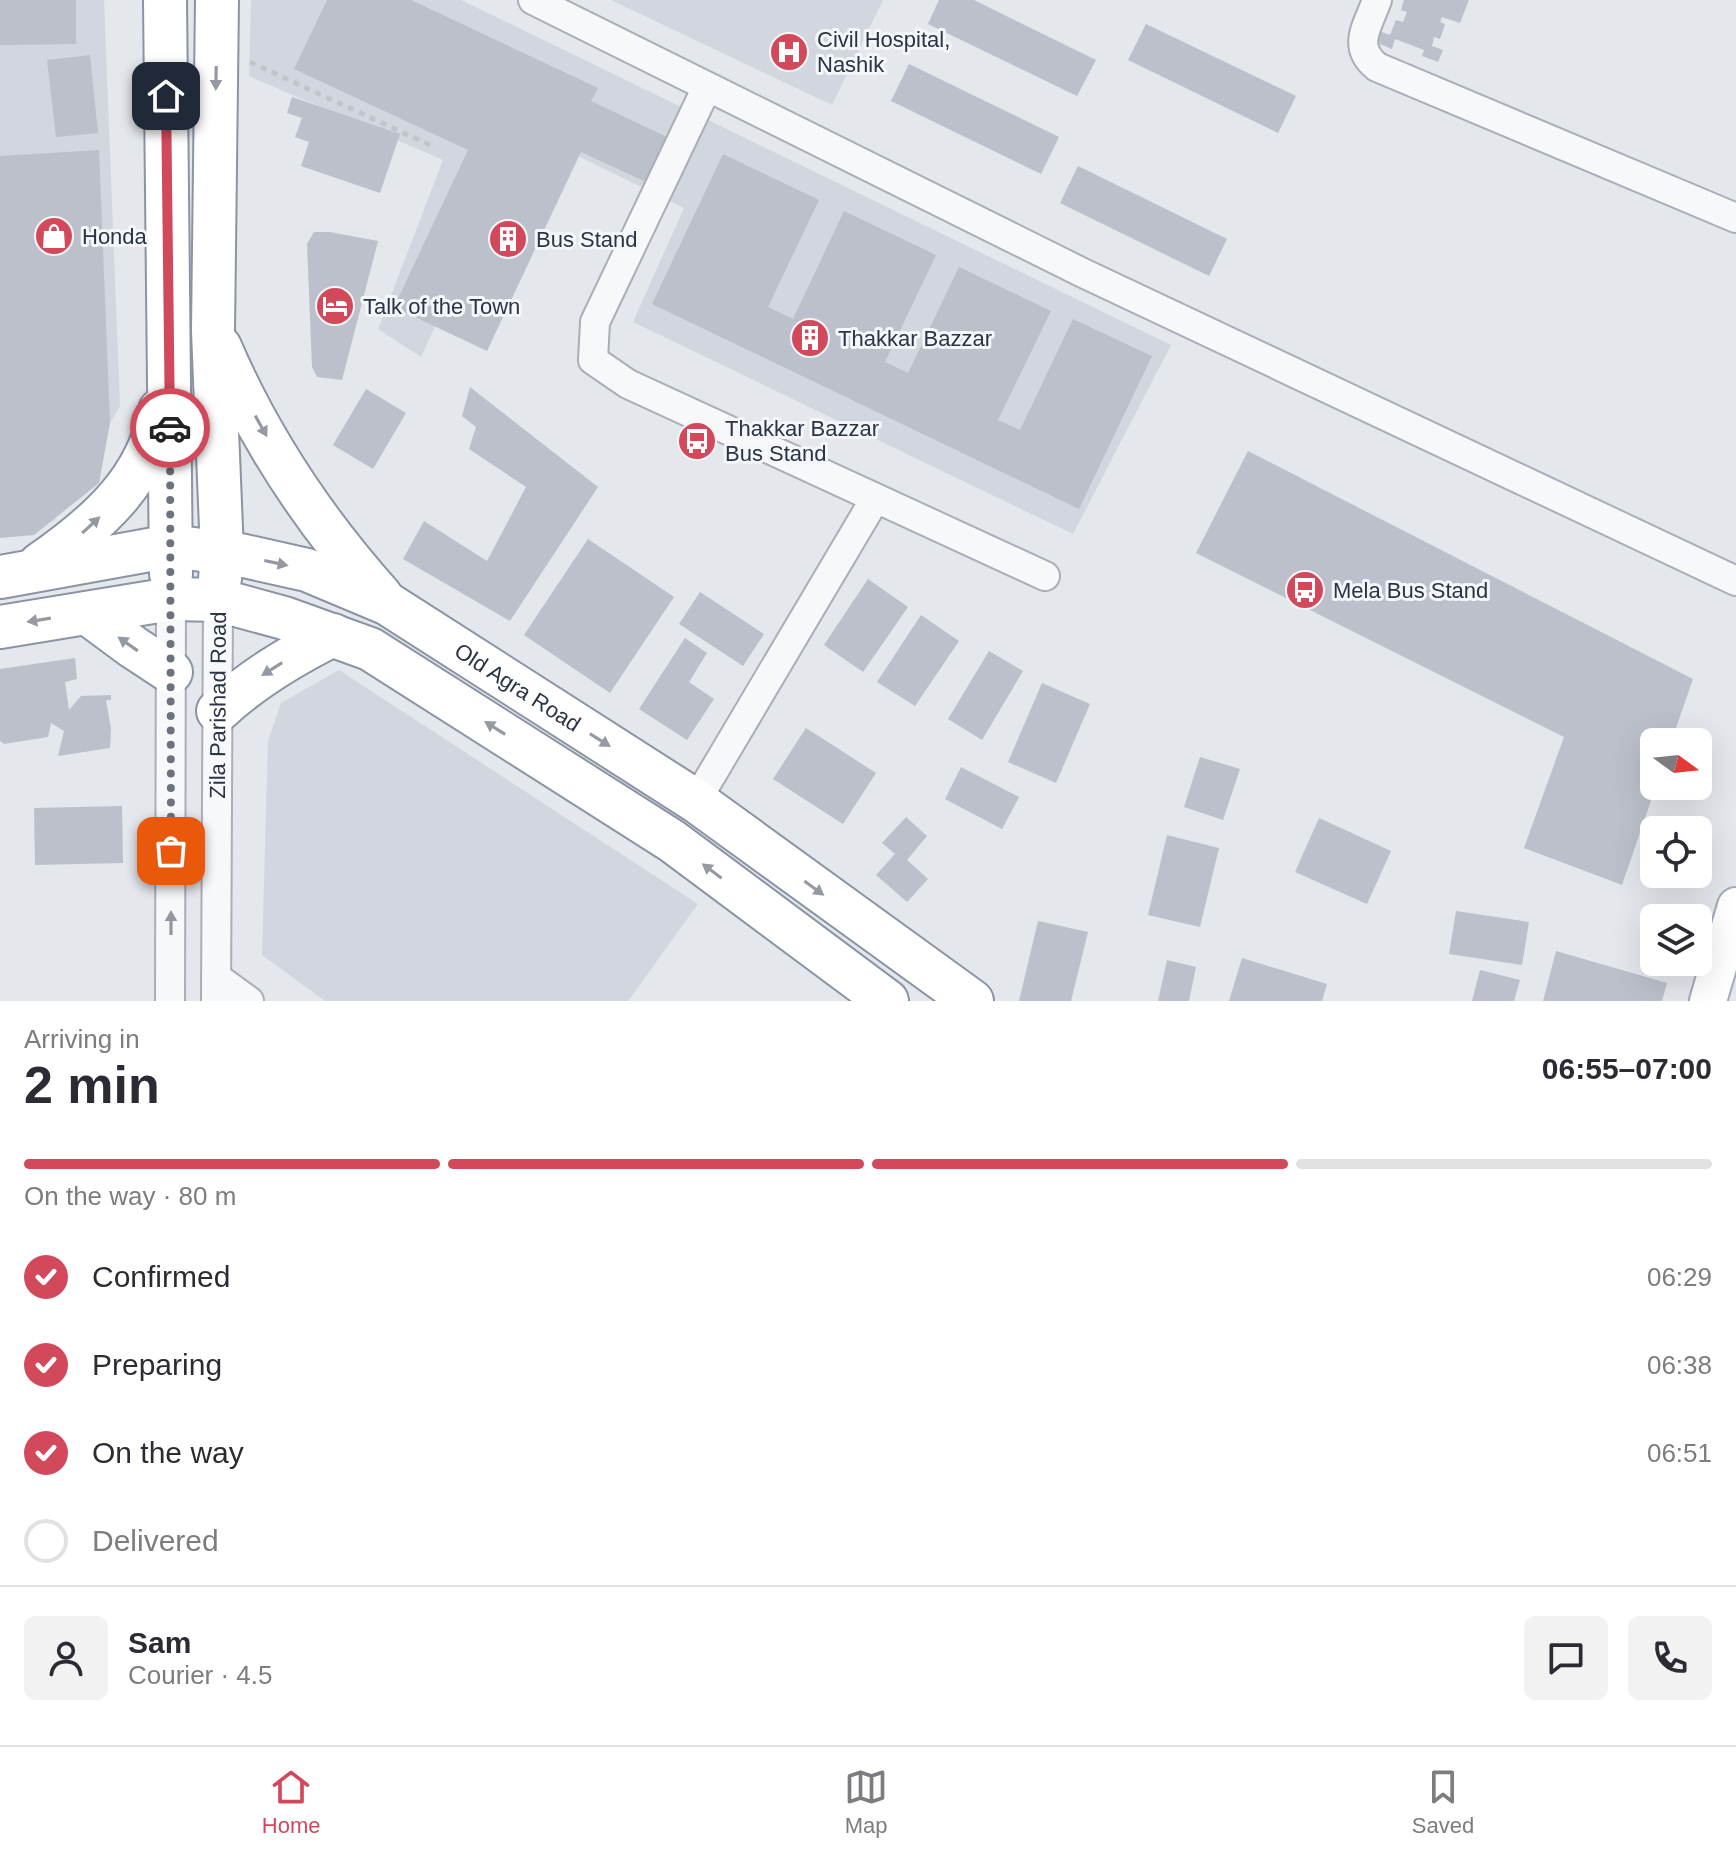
<!DOCTYPE html>
<meta charset="utf-8">
<style>
body{margin:0;font-family:Arial,sans-serif;background:#f2f2f3;color:#2b2b33;height:100vh;display:flex;flex-direction:column;font-size:30px;white-space:nowrap}
*{box-sizing:border-box;margin:0}
p{font-size:26px;color:#7c7c81}
.icon{flex:none;width:44px;height:44px;fill:none;stroke:currentColor;stroke-width:2;stroke-linecap:round;stroke-linejoin:round}
.map{position:relative;height:1001px;overflow:hidden}
.sheet{display:flex;flex-direction:column;background:#fff;flex:1}
.sheet>*{flex:none}
.needle{width:52px;rotate:105deg}
.controls{position:absolute;left:1640px;top:728px;display:grid;gap:16px}
.controls a{display:grid;place-items:center;width:72px;height:72px;border-radius:12px;background:#fff;box-shadow:0 8px 32px #0002;font-size:40px}
.pin{position:absolute;display:grid;place-items:center;width:68px;height:68px;color:#fff;margin:-34px;border-radius:16px;box-shadow:0 4px 12px #0006}
.courier{position:absolute;display:grid;place-items:center;width:80px;height:80px;margin:-40px;border:6px solid #d1495b;border-radius:50%;background:#fff;color:#222;box-shadow:0 2px 10px #0007}
.head em{font-style:normal;font-weight:700}
.head div{display:flex;flex-direction:column-reverse}
.head{display:flex;align-items:center;justify-content:space-between;height:136px;padding:0 24px}
h1{font-size:52px;font-weight:700;line-height:60px}
.bar{display:grid;grid-template-columns:repeat(4,1fr);gap:12px 8px;align-content:center;height:96px;padding:0 24px}
.bar i{height:10px;border-radius:6px;background:#e1e1e2}
.bar .selected{background:#d1495b}
.bar p{grid-column:span 4}
.line{display:flex;align-items:center;gap:20px;padding:0 24px;border-top:2px solid #e1e1e2}
.line div{flex:1}
.round{display:grid;place-items:center;flex:none;width:84px;height:84px;border-radius:12px;background:#f2f2f3}
ol{padding:0 24px;list-style:none}
li{display:flex;align-items:center;gap:24px;height:88px}
li p{margin-inline-start:auto}
li .icon{padding:8px;border-radius:50%;background:#d1495b;color:#fff;stroke-width:4}
li:last-child{color:#7c7c81}
li i{width:44px;height:44px;border:4px solid #e1e1e2;border-radius:50%}
.tabs{display:flex;justify-content:space-around;align-items:center;height:112px;border-top:2px solid #e1e1e2;background:#fff;font-size:22px;color:#7c7c81}
.tabs a{display:grid;justify-items:center;gap:4px}
.tabs .selected{color:#d1495b}
.map>svg:first-child{display:block}
.built{fill:#d2d6de}
.building{fill:#bbc0ca}
.lines{fill:none;stroke-linecap:round;stroke-linejoin:round}
.minor-casing{stroke:#a9aeb7;stroke-width:32}
.major-casing{stroke:#a3abb8;stroke-width:40}
.highway-casing{stroke:#8b94a3;stroke-width:46}
.path{stroke:#c2c5cb;stroke-width:5;stroke-dasharray:6 6;stroke-linecap:butt}
.minor{stroke:#f7f8fa;stroke-width:28}
.major{stroke:#fff;stroke-width:36}
.highway{stroke:#fff;stroke-width:42}
.oneway{fill:#959aa2}
.oneway2{fill:#9196a0}
.done{stroke:#6c737f;stroke-width:8;stroke-dasharray:0 14.4}
.route{stroke:#d1495b;stroke-width:10}
.labels{text-anchor:middle;dominant-baseline:central;stroke-width:6;stroke-linejoin:round;paint-order:stroke}
.poi-label{font-size:22px;fill:#2b3445;stroke:#f4f6f9;text-anchor:start}
.street-label{font-size:22px;fill:#2b3445;stroke:#f4f6f9}
</style>
<div class="map">
<svg width="1736" height="1001" viewBox="0 0 1736 1001">
<rect width="100%" height="100%" fill="#e4e7ec"/>
<g class="built">
<path d="M0,0h104l16,406 -66,115 -54,17z"/>
<path d="M251,0h210l710,345 -98,189 -440,-212 51,-114 -159,-78 -104,227 -43,-28 65,-169 -194,-84z"/>
<path d="M611,0h272l-51,105z"/>
<path d="M339,670l359,234 -70,97h-303l-63,-46 6,-214 13,-38z"/>
</g>
<g class="building">
<path d="M0,0h76v44l-76,1z"/>
<path d="M327,0h84l187,88 -7,13 76,36 -21,45 -65,-30 -94,199 -93,-44 74,-157 -174,-81z"/>
<path d="M939,0h35l122,60 -19,36 -149,-72z"/>
<path d="M1404,0h65l-9,23 -18,-6 -2,5 5,2 -5,15 -6,-2 -2,9 11,4 -5,12 -16,-6 2,-6 -29,-11 -3,10 -17,-7 4,-11 11,4 6,-15 7,2 4,-10 -6,-2z"/>
<path d="M1146,24l150,72 -18,37 -150,-73z"/>
<path d="M90,55l8,78 -42,4 -9,-77z"/>
<path d="M909,64l150,73 -18,37 -150,-73z"/>
<path d="M292,97l108,37 -20,59 -79,-27 8,-24 -14,-5 7,-19 -15,-5z"/>
<path d="M99,150l11,273 -11,60 -65,52 -34,3v-382z"/>
<path d="M723,154l96,46 -51,107 25,12 51,-108 92,44 -51,107 23,11 51,-106 92,44 -53,109 22,10 53,-111 79,37 -73,153 -427,-205z"/>
<path d="M1078,166l149,73 -18,37 -149,-73z"/>
<path d="M314,232h16l48,9 -36,139 -25,-3 -5,-10 -5,-123z"/>
<path d="M470,387l128,100 -88,134 -107,-62 21,-38 63,40 39,-74 -57,-38 7,-22 -14,-11z"/>
<path d="M366,389l40,24 -33,56 -40,-24z"/>
<path d="M1248,451l445,228 -22,63h-17l2,44 -34,99 -98,-37 40,-111 -368,-184z"/>
<path d="M588,539l86,58 -64,96 -86,-58z"/>
<path d="M868,579l40,28 -45,65 -39,-27z"/>
<path d="M700,592l64,42 -21,32 -64,-42z"/>
<path d="M921,615l38,26 -44,65 -38,-24z"/>
<path d="M685,638l22,15 -18,29 25,17 -27,41 -48,-31z"/>
<path d="M989,651l34,20 -41,69 -34,-21z"/>
<path d="M75,658l2,21 -12,3 4,28 12,-14 30,-1v5h-5l5,29 -1,19 -52,8 6,-25 -13,-8 -3,14 -44,7 -4,-3v-72z"/>
<path d="M1042,683l48,21 -34,79 -48,-21z"/>
<path d="M806,728l70,45 -33,51 -70,-45z"/>
<path d="M1200,757l40,12 -17,51 -39,-13z"/>
<path d="M961,767l58,30 -17,32 -57,-30z"/>
<path d="M122,806l1,57 -88,2 -1,-57z"/>
<path d="M906,817l21,19 -20,24 21,19 -21,23 -31,-27 19,-21 -13,-11z"/>
<path d="M1319,818l72,33 -24,53 -72,-32z"/>
<path d="M1167,835l52,13 -19,79 -52,-12z"/>
<path d="M1456,911l73,11 -7,43 -73,-11z"/>
<path d="M1038,921l50,11 -17,69h-52z"/>
<path d="M1556,951l111,32 -5,18h-119z"/>
<path d="M1242,958l85,26 -5,17h-93z"/>
<path d="M1167,960l29,7 -7,34h-31z"/>
<path d="M1480,970l40,10 -6,21h-42z"/>
</g>
<g class="lines">
<g class="minor-casing">
<g id="minor">
<path d="M533,0l550,273 653,308"/>
<path d="M1377,0c-9,26 -26,46 0,67l359,151"/>
<path d="M707,87l-112,235 -2,38 35,24 417,192"/>
<path d="M696,801l179,-302"/>
<path d="M216,977l33,24"/>
<path d="M170,1001l1,-402"/>
<path id="s1" d="M216,1001l2,-401"/>
</g>
</g>
<g class="major-casing">
<path id="major" d="M1708,1001l28,-95"/>
</g>
<g class="highway-casing">
<g id="highway">
<path d="M165,0l6,574"/>
<path d="M217,0l-4,331 9,222 -2,26"/>
<path d="M220,347c39,91 95,175 161,249"/>
<path d="M40,564c55,-38 109,-84 120,-154"/>
<path id="s2" d="M0,577l171,-31 69,9 67,15 81,34 308,197 276,200"/>
<path d="M87,613l46,34 38,25"/>
<path d="M0,627l171,-28 47,1 66,18 86,31 302,192 215,160"/>
<path d="M218,711c34,-32 73,-55 115,-76"/>
</g>
</g>
<path class="path" d="M250,62l182,84"/>
<use href="#minor" class="minor"/>
<use href="#major" class="major"/>
<use href="#highway" class="highway"/>
</g>
<defs><path id="oneway-solid" d="M-6-.8H1V-3.2L6.5 0L1 3.2V.8H-6Z" transform="scale(2)"/></defs>
<g class="oneway">
<use href="#oneway-solid" transform="translate(216 78) rotate(91)"/>
<use href="#oneway-solid" transform="translate(261 426) rotate(61)"/>
<use href="#oneway-solid" transform="translate(91 525) rotate(-43)"/>
<use href="#oneway-solid" transform="translate(276 563) rotate(12)"/>
<use href="#oneway-solid" transform="translate(39 620) rotate(171)"/>
<use href="#oneway-solid" transform="translate(128 644) rotate(-145)"/>
<use href="#oneway-solid" transform="translate(272 669) rotate(148)"/>
<use href="#oneway-solid" transform="translate(495 728) rotate(-148)"/>
<use href="#oneway-solid" transform="translate(600 740) rotate(32)"/>
<use href="#oneway-solid" transform="translate(712 871) rotate(-143)"/>
<use href="#oneway-solid" transform="translate(814 888) rotate(36)"/>
</g>
<use class="oneway2" href="#oneway-solid" transform="translate(171 923) rotate(-90)"/>
<g class="lines">
<path class="done" d="M170,428l1,423"/>
<path class="route" d="M166,96l4,332"/>
</g>
<defs>
<g id="hospital-disc" transform="scale(2)"><circle r="9.5" fill="#d1495b" stroke="#f4f6f9"/><path d="M-5-5h3v3.5h4V-5h3V5h-3V1.5h-4V5h-3Z" fill="#fff"/></g>
<g id="shop-disc" transform="scale(2)"><circle r="9.5" fill="#d1495b" stroke="#f4f6f9"/><path d="M-5-2.5h2.3a2.7 3.5 0 0 1 5.4 0H5L5.5 6h-11ZM-1.5-2.5h3a1.5 2.3 0 0 0-3 0Z" fill="#fff"/></g>
<g id="building-disc" transform="scale(2)"><circle r="9.5" fill="#d1495b" stroke="#f4f6f9"/><path d="M-4-6H4V6H1V3H-1V6H-4ZM-2.5-4.3h1.7v1.8h-1.7ZM.8-4.3h1.7v1.8H.8ZM-2.5-1h1.7V.8h-1.7ZM.8-1h1.7V.8H.8Z" fill="#fff"/></g>
<g id="hotel-disc" transform="scale(2)"><circle r="9.5" fill="#d1495b" stroke="#f4f6f9"/><path d="M-6-4.5h1.5V1H6V5H4.5V3h-9V5H-6ZM-4 0a1.8 1.8 0 1 1 3.6 0ZM.5 0V-2.5h3Q6-2.5 6 0Z" fill="#fff"/></g>
<g id="bus-disc" transform="scale(2)"><circle r="9.5" fill="#d1495b" stroke="#f4f6f9"/><path d="M-5-6H5V4H4V6H2V4H-2V6H-4V4H-5ZM-3.5-4V0h7V-4ZM-3.5 1.2v1.5H-2V1.2ZM2 1.2v1.5H3.5V1.2Z" fill="#fff"/></g>
</defs>
<g fill-rule="evenodd">
<use href="#hospital-disc" x="789" y="52"/>
<use href="#shop-disc" x="54" y="236"/>
<use href="#building-disc" x="508" y="239"/>
<use href="#hotel-disc" x="335" y="306"/>
<use href="#building-disc" x="810" y="338"/>
<use href="#bus-disc" x="697" y="441"/>
<use href="#bus-disc" x="1305" y="590"/>
</g>
<g class="labels">
<g class="poi-label">
<text x="817" y="39">Civil Hospital,<tspan x="817" dy="25">Nashik</tspan></text>
<text x="82" y="236">Honda</text>
<text x="536" y="239">Bus Stand</text>
<text x="363" y="306">Talk of the Town</text>
<text x="838" y="338">Thakkar Bazzar</text>
<text x="725" y="428">Thakkar Bazzar<tspan x="725" dy="25">Bus Stand</tspan></text>
<text x="1333" y="590">Mela Bus Stand</text>
</g>
<g class="street-label">
<text stroke="none"><textPath href="#s2" startOffset="554">Old Agra Road</textPath></text>
<text stroke="none"><textPath href="#s1" startOffset="296">Zila Parishad Road</textPath></text>
</g>
</g>
</svg>
<div class="controls">
<a><svg class="needle" viewBox="-14 -14 28 28"><path d="M0-13l5 13h-10z" fill="#e53935"/><path d="M0 13l5-13h-10z" fill="#7c7c81"/></svg></a>
<a><svg class="icon" aria-label="locate" viewBox="0 0 24 24"><circle cx="12" cy="12" r="6"/><path d="M12 2v4M12 18v4M2 12h4M18 12h4"/></svg></a>
<a><svg class="icon" aria-label="layers" viewBox="0 0 24 24"><path d="M12 4l9 5-9 5-9-5zM3 14l9 5 9-5"/></svg></a>
</div>
<div class="pin" style="left:171px;top:851px;background:#ea580c"><svg class="icon" aria-label="bag" viewBox="0 0 24 24"><path d="M5 8h14l-1 12H6zM9 8a3 3 0 0 1 6 0"/></svg></div>
<div class="pin" style="left:166px;top:96px;background:#1f2937"><svg class="icon" aria-label="home" viewBox="0 0 24 24"><path d="M3 11l9-7 9 7M6 9v11h12V9"/></svg></div>
<div class="courier" style="left:170px;top:428px"><svg class="icon" aria-label="car" viewBox="0 0 24 24"><path d="M5 17H2v-5l4-1 3-4h7l3 4 3 1v5h-3M9 17h6M6 11h13"/><circle cx="7" cy="17" r="2"/><circle cx="17" cy="17" r="2"/></svg></div>
</div>
<section class="sheet">
<div class="head"><div><h1>2 min</h1><p>Arriving in</p></div><em>06:55–07:00</em></div>
<div class="bar"><i class="selected"></i><i class="selected"></i><i class="selected"></i><i></i><p>On the way · 80 m</p></div>
<ol>
<li><svg class="icon" aria-label="check" viewBox="0 0 24 24"><path d="M5 12l5 5 9-10"/></svg>Confirmed<p>06:29</p></li>
<li><svg class="icon" aria-label="check" viewBox="0 0 24 24"><path d="M5 12l5 5 9-10"/></svg>Preparing<p>06:38</p></li>
<li><svg class="icon" aria-label="check" viewBox="0 0 24 24"><path d="M5 12l5 5 9-10"/></svg>On the way<p>06:51</p></li>
<li><i></i>Delivered</li>
</ol>
<div class="line" style="height:144px"><a class="round"><svg class="icon" aria-label="person" viewBox="0 0 24 24"><circle cx="12" cy="8" r="4"/><path d="M4 21q1-7 8-7t8 7"/></svg></a><div><b>Sam</b><p>Courier · 4.5</p></div><a class="round"><svg class="icon" aria-label="chat" viewBox="0 0 24 24"><path d="M4 5h16v11H9l-5 4z"/></svg></a><a class="round"><svg class="icon" aria-label="phone" viewBox="0 0 24 24"><path d="M5 4h4l2 5-3 2q2 4 5 5l2-3 5 2v4C11 20 4 13 5 4z"/></svg></a></div>
</section>
<nav class="tabs">
<a class="selected"><svg class="icon" aria-label="home" viewBox="0 0 24 24"><path d="M3 11l9-7 9 7M6 9v11h12V9"/></svg>Home</a>
<a><svg class="icon" aria-label="map" viewBox="0 0 24 24"><path d="M3 6l6-2 6 2 6-2v14l-6 2-6-2-6 2zM9 4v14M15 6v14"/></svg>Map</a>
<a><svg class="icon" aria-label="saved" viewBox="0 0 24 24"><path d="M7 4h10v16l-5-4-5 4z"/></svg>Saved</a>
</nav>
